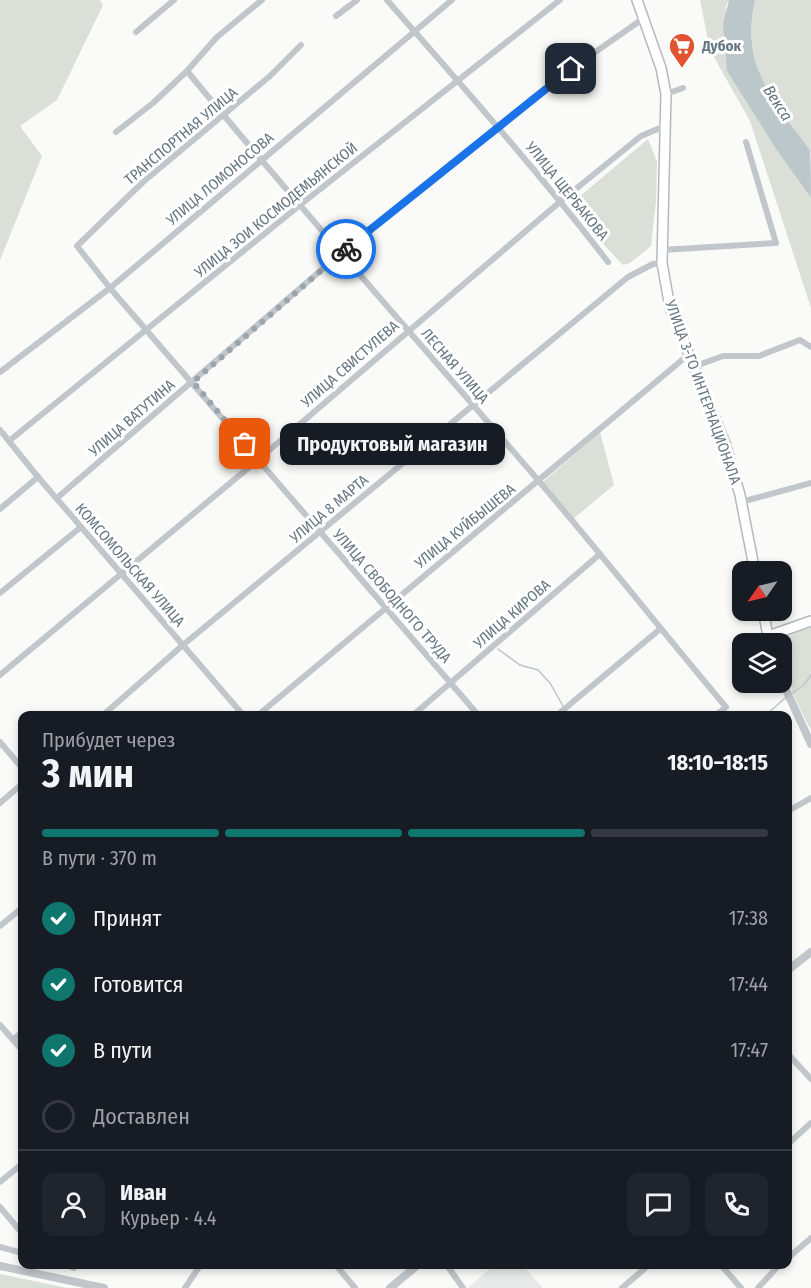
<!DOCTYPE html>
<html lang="ru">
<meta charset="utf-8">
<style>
body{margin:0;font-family:"Fira Sans Condensed",sans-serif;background:#20242c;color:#f1f3f6;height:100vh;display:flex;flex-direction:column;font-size:22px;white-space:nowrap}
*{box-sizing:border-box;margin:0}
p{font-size:20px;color:#9ea1a6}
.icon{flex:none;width:33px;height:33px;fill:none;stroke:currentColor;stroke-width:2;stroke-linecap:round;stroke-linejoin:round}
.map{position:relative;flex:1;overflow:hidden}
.details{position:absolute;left:18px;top:711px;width:774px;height:558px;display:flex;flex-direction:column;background:#171b24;border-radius:12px;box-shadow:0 3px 9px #0003}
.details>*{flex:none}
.needle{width:39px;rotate:236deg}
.tools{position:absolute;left:732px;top:561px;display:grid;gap:12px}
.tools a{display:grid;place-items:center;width:60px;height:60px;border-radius:12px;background:#171b24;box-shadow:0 3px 9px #0003;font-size:30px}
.pin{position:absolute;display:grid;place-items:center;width:51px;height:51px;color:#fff;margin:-26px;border-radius:12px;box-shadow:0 3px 9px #0006}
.courier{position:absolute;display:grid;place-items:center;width:60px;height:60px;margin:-30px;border:4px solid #1a73e8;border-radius:50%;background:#fff;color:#222;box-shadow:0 2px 8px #0007}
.bubble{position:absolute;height:42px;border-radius:12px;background:#171b24;box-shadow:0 3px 9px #0003;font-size:20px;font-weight:700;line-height:42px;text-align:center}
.overview em{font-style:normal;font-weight:700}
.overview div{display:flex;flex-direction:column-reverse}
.overview{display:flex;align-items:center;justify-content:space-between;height:102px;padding:0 24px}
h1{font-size:39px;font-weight:700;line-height:45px}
.bar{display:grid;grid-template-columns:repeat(4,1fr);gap:9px 6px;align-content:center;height:72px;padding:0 24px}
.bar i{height:8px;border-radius:4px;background:#363941}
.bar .selected{background:#0f766e}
.bar p{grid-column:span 4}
.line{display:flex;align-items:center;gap:15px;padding:0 24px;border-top:2px solid #363941}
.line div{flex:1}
.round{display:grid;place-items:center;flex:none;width:63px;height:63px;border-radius:12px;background:#20242c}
ol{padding:0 24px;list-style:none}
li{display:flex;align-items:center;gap:18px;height:66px}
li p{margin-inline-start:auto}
li .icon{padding:6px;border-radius:50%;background:#0f766e;color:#fff;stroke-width:4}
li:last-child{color:#9ea1a6}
li i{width:33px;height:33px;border:3px solid #363941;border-radius:50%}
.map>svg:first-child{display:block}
.built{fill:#e8e9e9}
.green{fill:#dadfd7}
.water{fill:#bbc7cb}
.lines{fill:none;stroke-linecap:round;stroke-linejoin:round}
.stream{stroke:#bbc7cb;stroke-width:1.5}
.secondary-casing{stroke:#b3babe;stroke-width:12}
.minor{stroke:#c1c6ca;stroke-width:6}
.tertiary{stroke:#c1c6ca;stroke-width:8}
.secondary{stroke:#fff;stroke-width:9}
.done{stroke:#99a5ab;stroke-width:6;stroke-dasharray:0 10.8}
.route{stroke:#1a73e8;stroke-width:8}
.labels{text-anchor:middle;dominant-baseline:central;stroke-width:6;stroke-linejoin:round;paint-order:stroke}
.poi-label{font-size:15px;font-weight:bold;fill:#657782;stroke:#fff;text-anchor:start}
.street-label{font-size:15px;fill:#657782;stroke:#fff}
.water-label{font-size:16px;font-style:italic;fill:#60767c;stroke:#fff}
</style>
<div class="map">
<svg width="811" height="1288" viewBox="0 0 811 1288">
<rect width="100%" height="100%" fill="#fafaf8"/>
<path class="built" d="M495,1264l27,1 21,23h-75z"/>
<g class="green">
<path d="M0,0h100l3,5 -46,95 -37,26 22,30 -42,104z"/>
<path d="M700,0h29l-3,6 1,65 49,78 35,49v110l-61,-187 -40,-71z"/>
<path d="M755,0h56v153c-39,-47 -70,-89 -56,-153z"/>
<path d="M648,139l9,23 -1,39 -5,45 -21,17 -7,2 -44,-47 -7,-15z"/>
<path d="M600,432l14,53 -41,34 -30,-37z"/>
<path d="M811,617v113c-14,-26 -29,-56 -29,-86l-5,-1 -5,-12z"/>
<path d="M0,1274l67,14h-67z"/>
</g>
<path class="water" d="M729,0h26c-11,50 4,82 33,121 7,10 16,20 22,30 1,9 1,36 1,47l-35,-49 -49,-78 -4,-47z"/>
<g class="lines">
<g class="stream">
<path d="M498,649l22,16 18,5 12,13 13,23"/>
<path d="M791,694l13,-9 7,-10"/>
<path d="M567,712l3,4"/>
<path d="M765,716l20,-18"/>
</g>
<g class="secondary-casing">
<g id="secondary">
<path d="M637,0l24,68 5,26 -4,169 8,45 55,135 15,52 15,77"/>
<path d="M763,610l5,26 43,-15"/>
</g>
</g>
<g class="minor">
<path d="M387,0c75,86 151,171 221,262"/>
<path d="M336,16l21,-16"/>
<path d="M136,32l38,-32"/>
<path d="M301,45l-31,31 -127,106 -66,64 33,42 369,428"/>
<path d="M187,71c114,139 234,273 351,409 64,75 125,152 188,227l-11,9"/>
<path d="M666,94l17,-6"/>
<path d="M116,132l37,-29 34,-32 30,-34 45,-37"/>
<path d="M662,250l114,-7 -30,-101"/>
<path d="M693,367l30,-11h36l41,-16 11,7"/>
<path d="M0,372l110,-84 342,-288"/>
<path d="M0,430l38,47 206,239"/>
<path d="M9,441l291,-236 260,-205"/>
<path d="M57,498l284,-245 158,-126 36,-30 36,-28 73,-51"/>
<path d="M741,502l70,-19"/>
<path d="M0,509l38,-32"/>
<path d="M0,593l81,-66"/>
<path d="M0,675l259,-216 302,-258 80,-65 24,-10"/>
<path d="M102,716l81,-71 445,-368 25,-13 9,-1"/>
<path d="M257,716l431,-361"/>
<path d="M412,716l188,-162"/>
<path d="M556,716l104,-87"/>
<path d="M0,742l22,26"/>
<path d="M0,803l22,-19"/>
<path d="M788,811l23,-13"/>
<path d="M0,926l22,-18"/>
<path d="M0,1025l22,25"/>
<path d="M14,1039l8,-7"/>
<path d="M788,1054l23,25"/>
<path d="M788,1144l23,-21"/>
<path d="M0,1182l22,-18"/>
<path d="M0,1207l22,26"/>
<path d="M0,1247l22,6"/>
<path d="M788,1258l23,-20"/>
<path d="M63,1264l11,4 -2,-4"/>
<path d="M335,1264l20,24"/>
<path d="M446,1264l17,24"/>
<path d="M720,1264l21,24"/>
<path d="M185,1288l16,-24"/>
<path d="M622,1288l28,-24"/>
<path d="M758,1288l22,-24"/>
</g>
<g class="tertiary">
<path d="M782,681l29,63"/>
<path d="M788,970l23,-18"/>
<path d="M0,1266l104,22"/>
<path d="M390,1288l29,-24"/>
</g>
<use href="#secondary" class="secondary"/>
</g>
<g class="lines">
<path class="done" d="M245,444l-52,-62 153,-133"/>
<path class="route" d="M346,249l225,-180"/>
</g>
<defs>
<g id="supermarket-pin" transform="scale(1.35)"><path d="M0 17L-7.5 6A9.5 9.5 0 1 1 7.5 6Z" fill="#e15231" stroke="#fff"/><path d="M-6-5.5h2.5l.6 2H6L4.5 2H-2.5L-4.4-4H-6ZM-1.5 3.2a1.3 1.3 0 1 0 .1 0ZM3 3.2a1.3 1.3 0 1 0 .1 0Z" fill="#fff"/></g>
</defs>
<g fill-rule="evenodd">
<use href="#supermarket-pin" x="682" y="46"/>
</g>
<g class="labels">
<g class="poi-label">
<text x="702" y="46">Дубок</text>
</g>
<g class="street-label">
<text transform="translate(181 136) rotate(-40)">ТРАНСПОРТНАЯ УЛИЦА</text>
<text transform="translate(220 179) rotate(-40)">УЛИЦА ЛОМОНОСОВА</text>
<text transform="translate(567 191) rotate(51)">УЛИЦА ЩЕРБАКОВА</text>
<text transform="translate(276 210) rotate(-39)">УЛИЦА ЗОИ КОСМОДЕМЬЯНСКОЙ</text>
<text transform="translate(350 364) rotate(-41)">УЛИЦА СВИСТУЛЕВА</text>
<text transform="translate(455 366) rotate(49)">ЛЕСНАЯ УЛИЦА</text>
<text transform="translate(703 392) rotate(70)">УЛИЦА 3-ГО ИНТЕРНАЦИОНАЛА</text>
<text transform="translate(132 418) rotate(-41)">УЛИЦА ВАТУТИНА</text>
<text transform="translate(329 509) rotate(-40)">УЛИЦА 8 МАРТА</text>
<text transform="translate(465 526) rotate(-39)">УЛИЦА КУЙБЫШЕВА</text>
<text transform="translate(130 565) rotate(49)">КОМСОМОЛЬСКАЯ УЛИЦА</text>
<text transform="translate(392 596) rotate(49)">УЛИЦА СВОБОДНОГО ТРУДА</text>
<text transform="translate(512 614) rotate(-41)">УЛИЦА КИРОВА</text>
</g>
<g class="water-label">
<text transform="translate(778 103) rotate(57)">Векса</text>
</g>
</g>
</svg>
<div class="tools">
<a><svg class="needle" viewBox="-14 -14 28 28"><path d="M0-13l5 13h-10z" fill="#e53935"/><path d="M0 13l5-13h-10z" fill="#9ea1a6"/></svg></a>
<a><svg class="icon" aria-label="layers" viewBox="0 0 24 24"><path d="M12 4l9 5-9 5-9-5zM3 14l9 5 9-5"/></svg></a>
</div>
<div class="pin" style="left:245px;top:444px;background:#ea580c"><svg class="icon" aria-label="bag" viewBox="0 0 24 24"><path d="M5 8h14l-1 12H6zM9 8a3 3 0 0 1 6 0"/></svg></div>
<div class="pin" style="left:571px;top:69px;background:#1f2937"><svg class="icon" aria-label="home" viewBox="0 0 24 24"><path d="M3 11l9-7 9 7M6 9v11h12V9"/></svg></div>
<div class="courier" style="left:346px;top:249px"><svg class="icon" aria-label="bike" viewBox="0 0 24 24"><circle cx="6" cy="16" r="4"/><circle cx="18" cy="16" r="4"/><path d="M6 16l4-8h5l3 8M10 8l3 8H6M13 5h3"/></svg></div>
<div class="bubble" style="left:280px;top:423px;width:225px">Продуктовый магазин</div>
<section class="details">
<div class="overview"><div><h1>3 мин</h1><p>Прибудет через</p></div><em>18:10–18:15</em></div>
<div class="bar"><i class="selected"></i><i class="selected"></i><i class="selected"></i><i></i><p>В пути · 370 m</p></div>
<ol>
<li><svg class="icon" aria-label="check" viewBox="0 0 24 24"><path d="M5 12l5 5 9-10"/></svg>Принят<p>17:38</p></li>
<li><svg class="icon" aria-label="check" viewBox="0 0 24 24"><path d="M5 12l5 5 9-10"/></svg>Готовится<p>17:44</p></li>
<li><svg class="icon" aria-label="check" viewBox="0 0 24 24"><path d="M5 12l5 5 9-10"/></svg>В пути<p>17:47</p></li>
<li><i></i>Доставлен</li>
</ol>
<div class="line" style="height:108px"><a class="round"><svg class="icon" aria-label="person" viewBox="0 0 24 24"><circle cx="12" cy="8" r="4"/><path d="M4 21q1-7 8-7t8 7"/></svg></a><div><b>Иван</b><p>Курьер · 4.4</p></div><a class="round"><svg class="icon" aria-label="chat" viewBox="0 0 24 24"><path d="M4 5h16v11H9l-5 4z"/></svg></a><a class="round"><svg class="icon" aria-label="phone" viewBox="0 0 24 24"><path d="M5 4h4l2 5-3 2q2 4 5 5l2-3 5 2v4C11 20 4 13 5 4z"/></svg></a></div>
</section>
</div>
